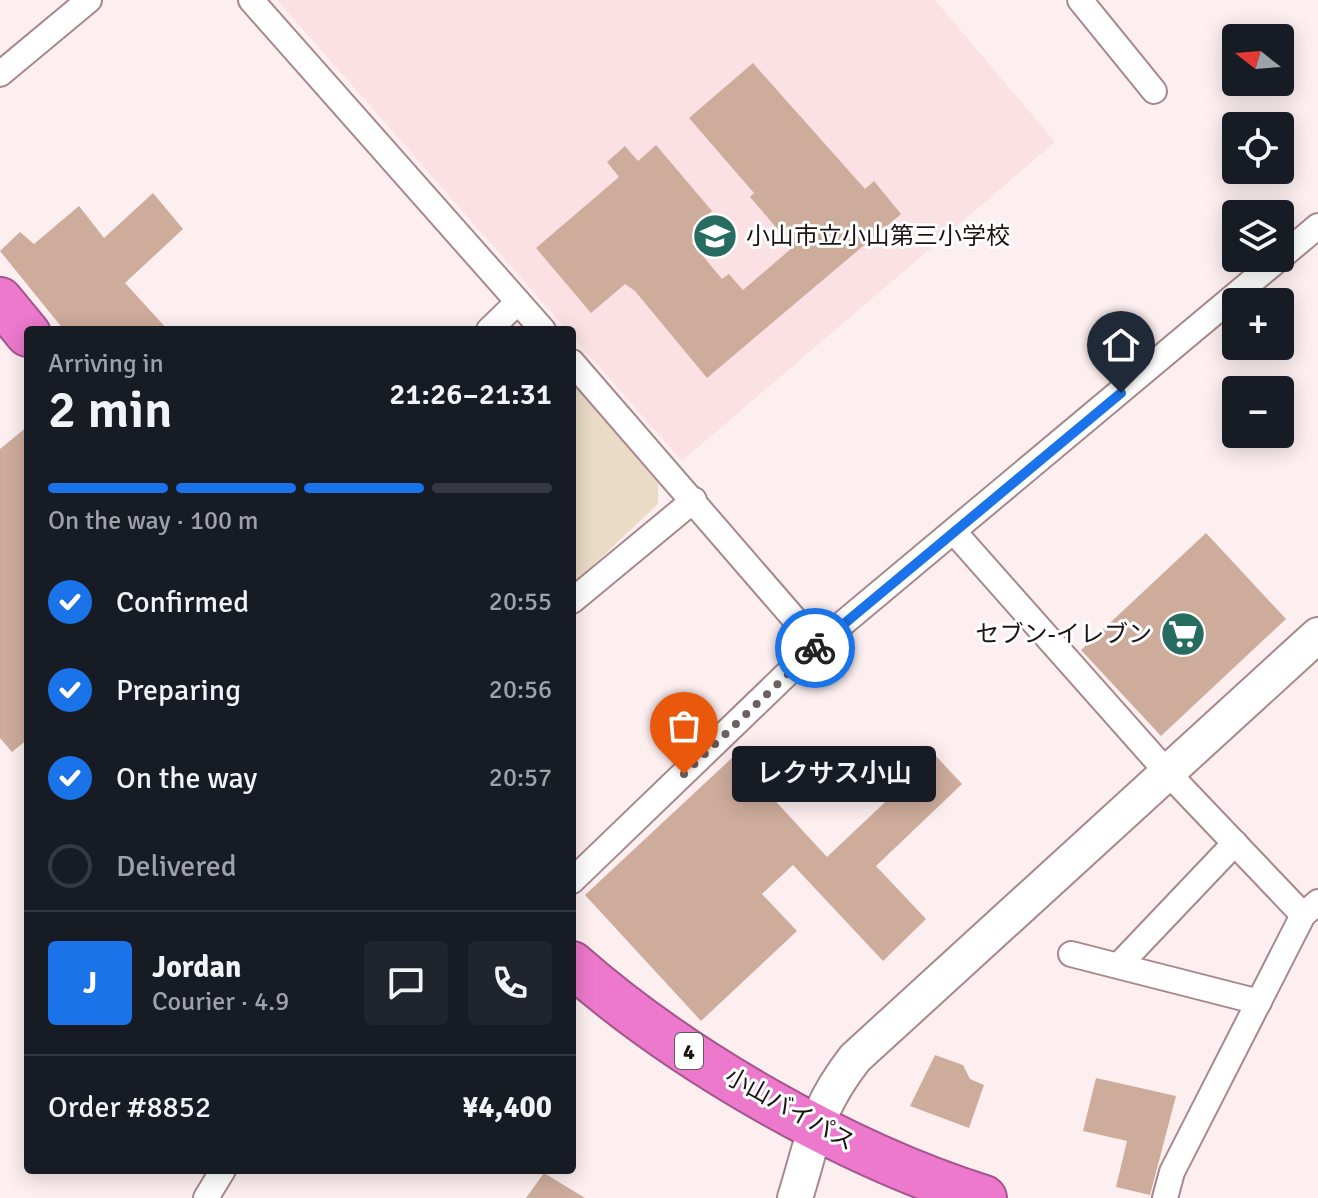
<!DOCTYPE html>
<meta charset="utf-8">
<style>
body{margin:0;font-family:Signika,"Noto Sans JP",sans-serif;background:#20242c;color:#f1f3f6;height:100vh;display:flex;flex-direction:column;font-size:30px;white-space:nowrap}
*{box-sizing:border-box;margin:0}
p{font-size:26px;color:#9ea1a6}
.icon{flex:none;width:44px;height:44px;fill:none;stroke:currentColor;stroke-width:2;stroke-linecap:round;stroke-linejoin:round}
.map{position:relative;flex:1;overflow:hidden}
.drawer{position:absolute;left:24px;top:326px;width:552px;height:848px;display:flex;flex-direction:column;background:#171b24;border-radius:8px;box-shadow:0 4px 20px #0003}
.drawer>*{flex:none}
.needle{width:52px;rotate:287deg}
.controls{position:absolute;left:1222px;top:24px;display:grid;gap:16px}
.controls a{display:grid;place-items:center;width:72px;height:72px;border-radius:8px;background:#171b24;box-shadow:0 4px 20px #0003;font-size:40px}
.pin{position:absolute;display:grid;place-items:center;width:68px;height:68px;color:#fff;margin:-82px -34px;border-radius:50% 50% 50% 0;rotate:-45deg;box-shadow:0 0 8px #0007}
.pin .icon{rotate:45deg}
.courier{position:absolute;display:grid;place-items:center;width:80px;height:80px;margin:-40px;border:6px solid #1a73e8;border-radius:50%;background:#fff;color:#222;box-shadow:0 2px 10px #0007}
.bubble{position:absolute;height:56px;border-radius:8px;background:#171b24;box-shadow:0 4px 20px #0003;font-size:26px;font-weight:600;line-height:56px;text-align:center}
.summary em{font-style:normal;font-weight:600}
.summary div{display:flex;flex-direction:column-reverse}
.summary{display:flex;align-items:center;justify-content:space-between;height:136px;padding:0 24px}
h1{font-size:52px;font-weight:600;line-height:60px}
.bar{display:grid;grid-template-columns:repeat(4,1fr);gap:12px 8px;align-content:center;height:96px;padding:0 24px}
.bar i{height:10px;border-radius:6px;background:#363941}
.bar .selected{background:#1a73e8}
.bar p{grid-column:span 4}
.line{display:flex;align-items:center;gap:20px;padding:0 24px;border-top:2px solid #363941}
.line div{flex:1}
.round{display:grid;place-items:center;flex:none;width:84px;height:84px;border-radius:8px;background:#20242c}
ol{padding:0 24px;list-style:none}
li{display:flex;align-items:center;gap:24px;height:88px}
li p{margin-inline-start:auto}
li .icon{padding:8px;border-radius:50%;background:#1a73e8;color:#fff;stroke-width:4}
li:last-child{color:#9ea1a6}
li i{width:44px;height:44px;border:4px solid #363941;border-radius:50%}
.map>svg:first-child{display:block}
.built{fill:#fbe1e3}
.green{fill:#e9dbc6}
.building{fill:#ceac9c}
.lines{fill:none;stroke-linecap:round;stroke-linejoin:round}
.street-casing{stroke:#a7888b;stroke-width:28}
.secondary-casing{stroke:#a7888b;stroke-width:38}
.highway-casing{stroke:#a4558c;stroke-width:48}
.street{stroke:#fff;stroke-width:24}
.secondary{stroke:#fff;stroke-width:34}
.highway{stroke:#ec79cc;stroke-width:44}
.done{stroke:#6c6061;stroke-width:8;stroke-dasharray:0 14.4}
.route{stroke:#1a73e8;stroke-width:10}
.labels{text-anchor:middle;dominant-baseline:central;stroke-width:6;stroke-linejoin:round;paint-order:stroke}
.shield{fill:#fff;stroke:#625a5a;stroke-width:2}
.shield-label{font-size:22px;font-weight:bold;fill:#1e1314}
.poi-label{font-size:24px;fill:#1e1314;stroke:#fff;text-anchor:start}
.street-label{font-size:24px;fill:#1e1314;stroke:#fff}
</style>
<div class="map">
<svg width="1318" height="1198" viewBox="0 0 1318 1198">
<rect width="100%" height="100%" fill="#fdeff0"/>
<path class="built" d="M277,0h658l120,142 -373,319 -110,-125v-6h-5z"/>
<path class="green" d="M572,383l86,100v21l-86,81z"/>
<g class="building">
<path d="M753,63l112,126 9,-8 27,33 -194,164 -72,-87 -10,-7 -34,29 -55,-65 83,-71 -12,-15 18,-16 13,15 18,-16 56,66 -19,16 7,8 -8,8 30,36 7,-5 14,16 50,-43 -43,-50 4,-4 -65,-75z"/>
<path d="M153,193l30,36 -58,54 43,47h-104l-64,-79 20,-19 14,12 45,-38 25,32z"/>
<path d="M28,426v313l-16,13 -12,-14v-289z"/>
<path d="M1206,533l80,86 -125,117 -80,-86z"/>
<path d="M935,755l27,29 -86,82 50,53 -43,42 -90,-96 -31,29 35,37 -96,90 -116,-126 149,-139 93,101z"/>
<path d="M935,1055l28,10 7,14 14,6 -15,43 -59,-22z"/>
<path d="M1096,1078l80,18 -26,99 -34,-8 11,-46 -44,-10z"/>
<path d="M544,1173l41,25h-59z"/>
</g>
<g class="lines">
<g class="street-casing">
<g id="street">
<path d="M251,0l292,330"/>
<path d="M1080,0l74,91"/>
<path d="M0,74l89,-74"/>
<path d="M489,330l29,-28"/>
<path d="M572,362l245,283"/>
<path d="M955,533l211,238 137,144"/>
<path d="M572,601l122,-101"/>
<path d="M572,881l245,-236 501,-419"/>
<path d="M1071,954l188,48"/>
<path d="M1119,965l116,-122"/>
<path d="M206,1198l17,-28"/>
<path d="M1165,1198l7,-26 131,-257 15,-13"/>
</g>
</g>
<g class="secondary-casing">
<path id="secondary" d="M795,1198c19,-60 19,-87 60,-140l463,-423"/>
</g>
<g class="highway-casing">
<g id="highway">
<path d="M0,300l28,34"/>
<path d="M572,964c110,97 273,190 412,234"/>
</g>
</g>
<use href="#street" class="street"/>
<use href="#secondary" class="secondary"/>
<use href="#highway" class="highway"/>
</g>
<g class="lines">
<path class="done" d="M684,774l131,-126"/>
<path class="route" d="M815,648l306,-255"/>
</g>
<defs>
<g id="school-disc" transform="scale(2.3)"><circle r="9.5" fill="#276c60" stroke="#fff"/><path d="M0-5L7-2L0 1L-7-2ZM-4 1L0 2.5L4 1V4Q0 6-4 4Z" fill="#fff"/></g>
<g id="supermarket-disc" transform="scale(2.3)"><circle r="9.5" fill="#276c60" stroke="#fff"/><path d="M-6-5.5h2.5l.6 2H6L4.5 2H-2.5L-4.4-4H-6ZM-1.5 3.2a1.3 1.3 0 1 0 .1 0ZM3 3.2a1.3 1.3 0 1 0 .1 0Z" fill="#fff"/></g>
</defs>
<g fill-rule="evenodd">
<use href="#school-disc" x="715" y="236"/>
<use href="#supermarket-disc" x="1183" y="634"/>
</g>
<g class="labels">
<rect class="shield" x="675" y="1033" width="28" height="36" rx="6"/>
<g class="shield-label">
<text x="689" y="1051">4</text>
</g>
<g class="poi-label">
<text x="746" y="236">小山市立小山第三小学校</text>
<text x="1152" y="634" text-anchor="end">セブン-イレブン</text>
</g>
<g class="street-label">
<text transform="translate(790 1109) rotate(29)">小山バイパス</text>
</g>
</g>
</svg>
<div class="controls">
<a><svg class="needle" viewBox="-14 -14 28 28"><path d="M0-13l5 13h-10z" fill="#e53935"/><path d="M0 13l5-13h-10z" fill="#9ea1a6"/></svg></a>
<a><svg class="icon" aria-label="locate" viewBox="0 0 24 24"><circle cx="12" cy="12" r="6"/><path d="M12 2v4M12 18v4M2 12h4M18 12h4"/></svg></a>
<a><svg class="icon" aria-label="layers" viewBox="0 0 24 24"><path d="M12 4l9 5-9 5-9-5zM3 14l9 5 9-5"/></svg></a>
<a>+</a>
<a>−</a>
</div>
<div class="pin" style="left:684px;top:774px;background:#ea580c"><svg class="icon" aria-label="bag" viewBox="0 0 24 24"><path d="M5 8h14l-1 12H6zM9 8a3 3 0 0 1 6 0"/></svg></div>
<div class="pin" style="left:1121px;top:393px;background:#1f2937"><svg class="icon" aria-label="home" viewBox="0 0 24 24"><path d="M3 11l9-7 9 7M6 9v11h12V9"/></svg></div>
<div class="courier" style="left:815px;top:648px"><svg class="icon" aria-label="bike" viewBox="0 0 24 24"><circle cx="6" cy="16" r="4"/><circle cx="18" cy="16" r="4"/><path d="M6 16l4-8h5l3 8M10 8l3 8H6M13 5h3"/></svg></div>
<div class="bubble" style="left:732px;top:746px;width:204px">レクサス小山</div>
<section class="drawer">
<div class="summary"><div><h1>2 min</h1><p>Arriving in</p></div><em>21:26–21:31</em></div>
<div class="bar"><i class="selected"></i><i class="selected"></i><i class="selected"></i><i></i><p>On the way · 100 m</p></div>
<ol>
<li><svg class="icon" aria-label="check" viewBox="0 0 24 24"><path d="M5 12l5 5 9-10"/></svg>Confirmed<p>20:55</p></li>
<li><svg class="icon" aria-label="check" viewBox="0 0 24 24"><path d="M5 12l5 5 9-10"/></svg>Preparing<p>20:56</p></li>
<li><svg class="icon" aria-label="check" viewBox="0 0 24 24"><path d="M5 12l5 5 9-10"/></svg>On the way<p>20:57</p></li>
<li><i></i>Delivered</li>
</ol>
<div class="line" style="height:144px"><b class="round" style="background:#1a73e8;color:#fff">J</b><div><b>Jordan</b><p>Courier · 4.9</p></div><a class="round"><svg class="icon" aria-label="chat" viewBox="0 0 24 24"><path d="M4 5h16v11H9l-5 4z"/></svg></a><a class="round"><svg class="icon" aria-label="phone" viewBox="0 0 24 24"><path d="M5 4h4l2 5-3 2q2 4 5 5l2-3 5 2v4C11 20 4 13 5 4z"/></svg></a></div>
<div class="line" style="height:104px"><div>Order #8852</div><b>¥4,400</b></div>
</section>
</div>
